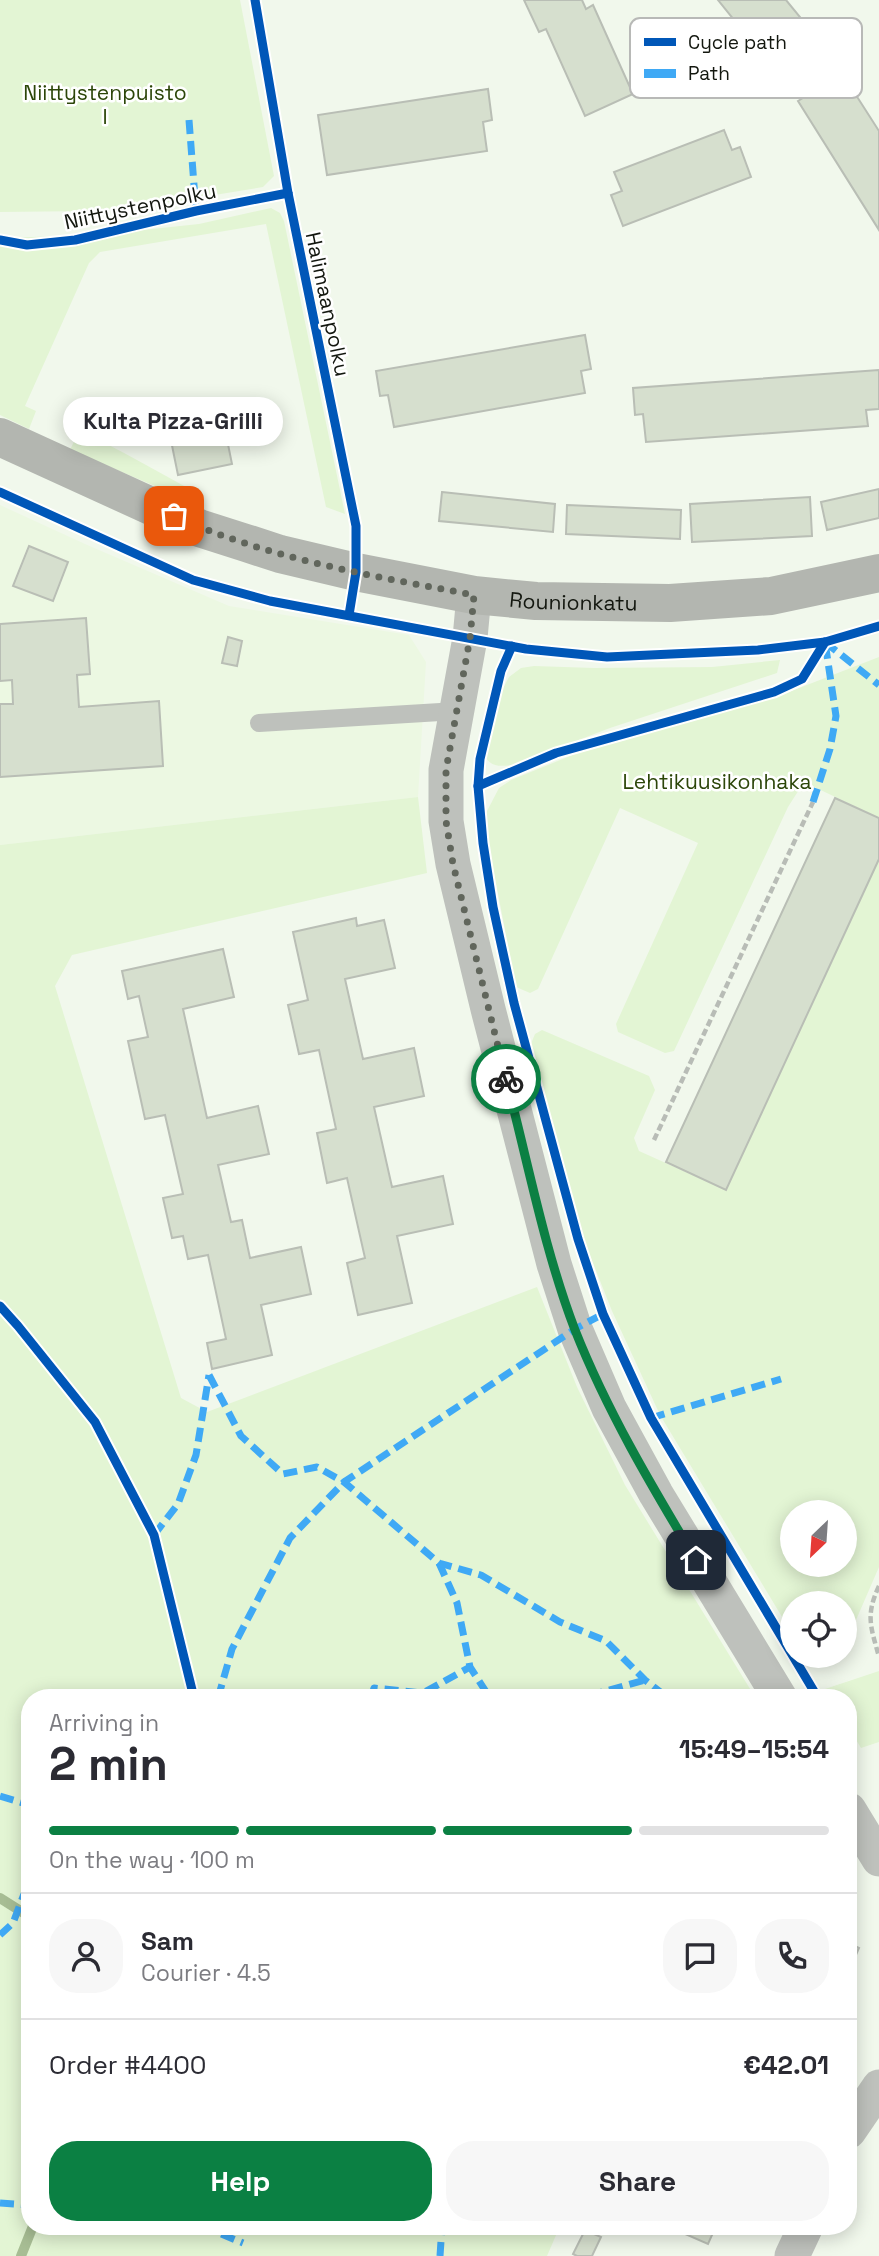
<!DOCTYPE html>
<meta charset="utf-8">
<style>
body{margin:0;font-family:"Space Grotesk",sans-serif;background:#f7f7f7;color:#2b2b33;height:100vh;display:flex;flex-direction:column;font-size:26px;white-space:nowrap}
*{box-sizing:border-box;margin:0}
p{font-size:23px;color:#7c7c81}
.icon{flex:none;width:38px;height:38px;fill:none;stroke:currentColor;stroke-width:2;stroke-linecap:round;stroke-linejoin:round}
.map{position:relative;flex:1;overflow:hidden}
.details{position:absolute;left:21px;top:1689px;width:836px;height:546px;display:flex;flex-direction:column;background:#fff;border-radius:28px;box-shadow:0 4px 18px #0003}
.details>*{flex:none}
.needle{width:46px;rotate:205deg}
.controls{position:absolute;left:780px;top:1500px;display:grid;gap:14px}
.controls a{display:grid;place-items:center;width:77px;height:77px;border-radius:50%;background:#fff;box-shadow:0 4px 18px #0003;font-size:35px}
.pin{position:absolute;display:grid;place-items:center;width:60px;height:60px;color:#fff;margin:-30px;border-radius:14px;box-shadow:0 4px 10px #0006}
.courier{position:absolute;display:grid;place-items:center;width:70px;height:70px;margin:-35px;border:5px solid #0b8043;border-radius:50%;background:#fff;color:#222;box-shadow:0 2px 9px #0007}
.bubble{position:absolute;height:49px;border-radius:24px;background:#fff;box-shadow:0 4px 18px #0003;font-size:23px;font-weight:700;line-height:49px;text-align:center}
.head em{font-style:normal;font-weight:700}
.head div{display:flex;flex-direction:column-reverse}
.head{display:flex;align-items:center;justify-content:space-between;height:119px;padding:0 28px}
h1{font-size:46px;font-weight:700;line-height:52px}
.bar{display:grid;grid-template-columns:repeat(4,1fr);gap:10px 7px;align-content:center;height:84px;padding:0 28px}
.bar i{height:9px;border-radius:5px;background:#e1e1e2}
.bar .on{background:#0b8043}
.bar p{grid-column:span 4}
.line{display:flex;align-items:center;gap:18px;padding:0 28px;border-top:2px solid #e1e1e2}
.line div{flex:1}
.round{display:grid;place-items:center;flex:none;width:74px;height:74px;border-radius:28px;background:#f7f7f7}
.action{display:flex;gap:14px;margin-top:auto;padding:14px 28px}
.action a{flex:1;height:80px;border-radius:28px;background:#0b8043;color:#fff;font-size:28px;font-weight:700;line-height:80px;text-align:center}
.action a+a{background:#f7f7f7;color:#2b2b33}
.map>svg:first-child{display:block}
.built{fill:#ecf8e2}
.green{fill:#e3f5d4;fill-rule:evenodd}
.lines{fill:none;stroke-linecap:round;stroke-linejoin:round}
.stream{stroke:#a7bd94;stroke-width:10}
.building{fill:#d6dfce;stroke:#b9beb5;stroke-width:2}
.path{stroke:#b8bcb6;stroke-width:4.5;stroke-dasharray:7 3.5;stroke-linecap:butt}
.lane{stroke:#bec1bc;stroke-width:18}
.street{stroke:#bec1bc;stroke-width:35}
.secondary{stroke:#b3b6b0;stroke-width:38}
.quiet{stroke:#3fa9f5;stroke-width:7;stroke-dasharray:14 7;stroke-linecap:butt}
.cycleway-casing{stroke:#fff;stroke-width:13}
.cycleway{stroke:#0057b8;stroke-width:9}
.done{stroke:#61665c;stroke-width:7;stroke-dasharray:0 12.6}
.route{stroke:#0b8043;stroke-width:9}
.labels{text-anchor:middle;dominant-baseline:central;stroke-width:5;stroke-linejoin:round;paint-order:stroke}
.park-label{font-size:21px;fill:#2c4609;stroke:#fff}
.street-label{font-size:21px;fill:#13170f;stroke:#fff}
.key{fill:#fff;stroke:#b8b9b7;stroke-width:2}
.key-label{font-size:19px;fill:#13170f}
</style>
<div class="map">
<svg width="879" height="2256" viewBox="0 0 879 2256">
<rect width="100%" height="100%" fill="#f1f8ec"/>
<path class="built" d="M0,505l85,39 144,62 180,29 17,27 -8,135 -418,48z"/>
<g class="green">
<path d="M0,0h240l34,176 -11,11 -79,13 -93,11 -91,1z"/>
<path d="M271,208l9,5 4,8 61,293 -19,-7 -60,-283 -166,28 -11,11 -64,143 11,5 -7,18 -29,-14v-177l95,-3 104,-11z"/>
<path d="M79,431c41,18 79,41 118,62l3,6 -5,4 -125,-53z"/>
<path d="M879,657v161l-75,-36 -16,25 -114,244 -9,2 -47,-21 -2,-8 82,-181 -78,-35 -82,181 -8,4 -14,-6 -28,-145 -2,-29 13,-25 12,-8 64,-26 201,-57z"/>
<path d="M780,660l-3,13 -167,55 -97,37c-11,1 -20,3 -27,-7l13,-62 10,-19 12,-9 13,-2 60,2 118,-1z"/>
<path d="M418,797l9,76 -355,82 -17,31 126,412 26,14 330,-125 40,100 48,98 130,212 -725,1v528h530l-13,30h-547v-1411z"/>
<path d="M879,859v708l-23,53 -7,6 -4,-1v-22h-52v32l-133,-220 -48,-104 -29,-73 -53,-192 5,-12 7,-4 107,46 6,14 -21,48 5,13 87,39zM793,1512h52v52h-52z"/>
<path d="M879,1671v71l-18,6 -12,-20v-30l-19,-1 -5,-8z"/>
</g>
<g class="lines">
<g class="stream">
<path d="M0,1898l30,19"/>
<path d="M21,2256l12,-30"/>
</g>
</g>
<g class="building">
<path d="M524,0h58l4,9 7,-4 40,89 -48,22 -39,-87 -7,3z"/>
<path d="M718,0h68l23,28 -41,34z"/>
<path d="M838,67l41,64v99l-81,-129 18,-11 -4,-6z"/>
<path d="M488,89l4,31 -9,2 4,29 -160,24 -9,-60z"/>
<path d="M724,130l8,20 8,-3 11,30 -128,49 -12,-31 11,-4 -8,-19z"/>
<path d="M585,335l6,34 -10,2 4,22 -191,34 -6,-32 -8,1 -4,-25z"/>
<path d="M879,370v39l-13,1 2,16 -222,16 -3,-28 -8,1 -2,-27z"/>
<path d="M219,400l13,64 -54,11 -13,-64z"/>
<path d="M879,489v29l-52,12 -6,-28z"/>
<path d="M442,492l113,12 -2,28 -114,-11z"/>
<path d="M810,497l2,39 -120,6 -2,-38z"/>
<path d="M567,505l114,5 -1,29 -114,-5z"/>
<path d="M29,546l39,16 -15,39 -40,-15z"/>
<path d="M86,618l4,56 -13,1 2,32 80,-6 4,65 -163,11v-73h13l-1,-24 -12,1v-57z"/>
<path d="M228,637l14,4 -5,25 -15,-3z"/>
<path d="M835,798l44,20v41l-153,331 -60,-28z"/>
<path d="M356,918l1,8 27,-6 11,48 -50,11 18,80 51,-11 10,48 -50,11 18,80 51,-11 10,48 -56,12 15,67 -54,12 -11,-52 18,-5 -18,-80 -20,5 -10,-50 19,-4 -17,-79 -20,4 -11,-49 20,-5 -15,-68z"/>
<path d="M223,949l11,48 -51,12 24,109 51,-12 11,48 -51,11 13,57 11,-2 8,38 51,-11 10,47 -50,11 11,50 -60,14 -5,-26 19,-4 -18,-84 -20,4 -5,-23 -11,2 -9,-40 20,-4 -18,-79 -20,4 -17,-78 20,-4 -9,-41 -11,3 -6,-28z"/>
<path d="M849,1943l10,5 -10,23z"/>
<path d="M667,2226h49l-8,18z"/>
<path d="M585,2230l16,7 -9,19h-15l-4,-2z"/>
</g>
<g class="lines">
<g class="path">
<path d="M654,1140l159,-338"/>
<path d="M879,1586c-14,30 -8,41 0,71"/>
</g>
<path class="lane" d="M259,723l198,-12"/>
<g class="street">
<path d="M474,595l-4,43 -24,132v51l7,43 35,145 66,255 21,65 34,79 47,86 124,204"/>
<path d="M849,1810l30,49"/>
<path d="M849,2131l30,-44"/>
<path d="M792,2256l14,-30"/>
</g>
<path class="secondary" id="s1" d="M0,437l199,91 47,15 34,11 76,18 118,23 62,6 134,2 101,-7 108,-23"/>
<g class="quiet">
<path d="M189,120l7,91"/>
<path d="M825,642l54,43"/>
<path d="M813,802l17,-53 6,-33 -11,-74"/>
<path d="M209,1375l32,61 42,38 34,-7 27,15 95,81 42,12 79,47 46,19 39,39 23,18"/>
<path d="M651,1418l130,-39"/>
<path d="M154,1535l24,-31 18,-49 13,-80"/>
<path d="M439,1563l18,40 13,64 20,31"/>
<path d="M218,1698l14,-49 58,-111 54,-56 231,-153 28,-15"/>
<path d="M371,1698l3,-10 49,5 47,-26"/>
<path d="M526,1698l62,-2 57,-16"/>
<path d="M0,1796l30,9"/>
<path d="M0,1935l13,-12 11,-29 6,-7"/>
<path d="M0,2203l30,2"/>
<path d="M202,2226l41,17"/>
<path d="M440,2256l2,-30"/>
</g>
<g class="cycleway-casing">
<g id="cycleway">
<path d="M255,0l33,193 68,333v46l-7,43"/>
<path d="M0,240l27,5 48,-5 121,-29 92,-18"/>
<path d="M0,492l193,88 77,21 256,48 81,8 151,-7 67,-8 54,-16"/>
<path d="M512,646l-11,25 -21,88 -2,27 5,57 10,64 21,96 64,236 25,75 48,104 167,280"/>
<path d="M478,786l78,-33 218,-61 28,-13 23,-37"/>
<path d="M0,1306l18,20 77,96 59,113 40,163"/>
</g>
</g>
<use href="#cycleway" class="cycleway"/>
</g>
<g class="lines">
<path class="done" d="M174,516c95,43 199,60 300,79l-4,43 -24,132v51l7,43 53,215"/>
<path class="route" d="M506,1079c22,83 38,170 69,251 32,81 76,155 121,230"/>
</g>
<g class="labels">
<g class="park-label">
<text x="105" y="92">Niittystenpuisto<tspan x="105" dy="24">I</tspan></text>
<text x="717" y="781">Lehtikuusikonhaka</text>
</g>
<g class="street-label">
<text transform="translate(140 206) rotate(-12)">Niittystenpolku</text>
<text transform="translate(328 304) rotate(78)">Halimaanpolku</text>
<text stroke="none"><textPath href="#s1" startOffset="602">Rounionkatu</textPath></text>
</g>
</g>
<rect x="630" y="18" width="232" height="80" rx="10" class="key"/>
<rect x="644" y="38" width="32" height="8" fill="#0057b8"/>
<rect x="644" y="69" width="32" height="9" fill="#3fa9f5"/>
<g class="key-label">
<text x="688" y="49">Cycle path</text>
<text x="688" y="80">Path</text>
</g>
</svg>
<div class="controls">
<a><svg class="needle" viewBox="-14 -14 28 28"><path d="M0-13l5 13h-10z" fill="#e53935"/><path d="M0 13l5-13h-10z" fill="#7c7c81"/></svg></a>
<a><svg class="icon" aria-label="locate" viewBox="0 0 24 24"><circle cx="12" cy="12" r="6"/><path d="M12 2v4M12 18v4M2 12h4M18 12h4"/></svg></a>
</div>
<div class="pin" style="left:174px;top:516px;background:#ea580c"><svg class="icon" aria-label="bag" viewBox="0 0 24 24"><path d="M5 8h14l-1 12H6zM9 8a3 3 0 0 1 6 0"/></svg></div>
<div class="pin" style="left:696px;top:1560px;background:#1f2937"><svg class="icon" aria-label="home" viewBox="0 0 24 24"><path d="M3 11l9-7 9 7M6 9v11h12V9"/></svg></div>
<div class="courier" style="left:506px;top:1079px"><svg class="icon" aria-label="bike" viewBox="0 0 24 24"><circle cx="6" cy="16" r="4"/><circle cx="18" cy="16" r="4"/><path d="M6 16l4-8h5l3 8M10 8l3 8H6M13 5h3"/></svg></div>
<div class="bubble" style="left:63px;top:397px;width:220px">Kulta Pizza-Grilli</div>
<section class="details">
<div class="head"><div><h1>2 min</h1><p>Arriving in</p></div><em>15:49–15:54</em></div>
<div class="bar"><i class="on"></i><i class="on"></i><i class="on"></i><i></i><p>On the way · 100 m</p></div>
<div class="line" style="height:126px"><a class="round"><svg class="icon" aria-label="person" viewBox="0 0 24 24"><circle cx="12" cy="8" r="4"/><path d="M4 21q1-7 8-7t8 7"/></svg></a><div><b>Sam</b><p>Courier · 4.5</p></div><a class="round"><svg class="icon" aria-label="chat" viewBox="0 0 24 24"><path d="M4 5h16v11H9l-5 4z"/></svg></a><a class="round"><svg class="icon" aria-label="phone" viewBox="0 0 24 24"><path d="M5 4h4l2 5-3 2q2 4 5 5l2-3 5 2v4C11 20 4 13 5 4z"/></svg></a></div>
<div class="line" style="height:91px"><div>Order #4400</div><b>€42.01</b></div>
<div class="action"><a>Help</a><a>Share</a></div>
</section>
</div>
